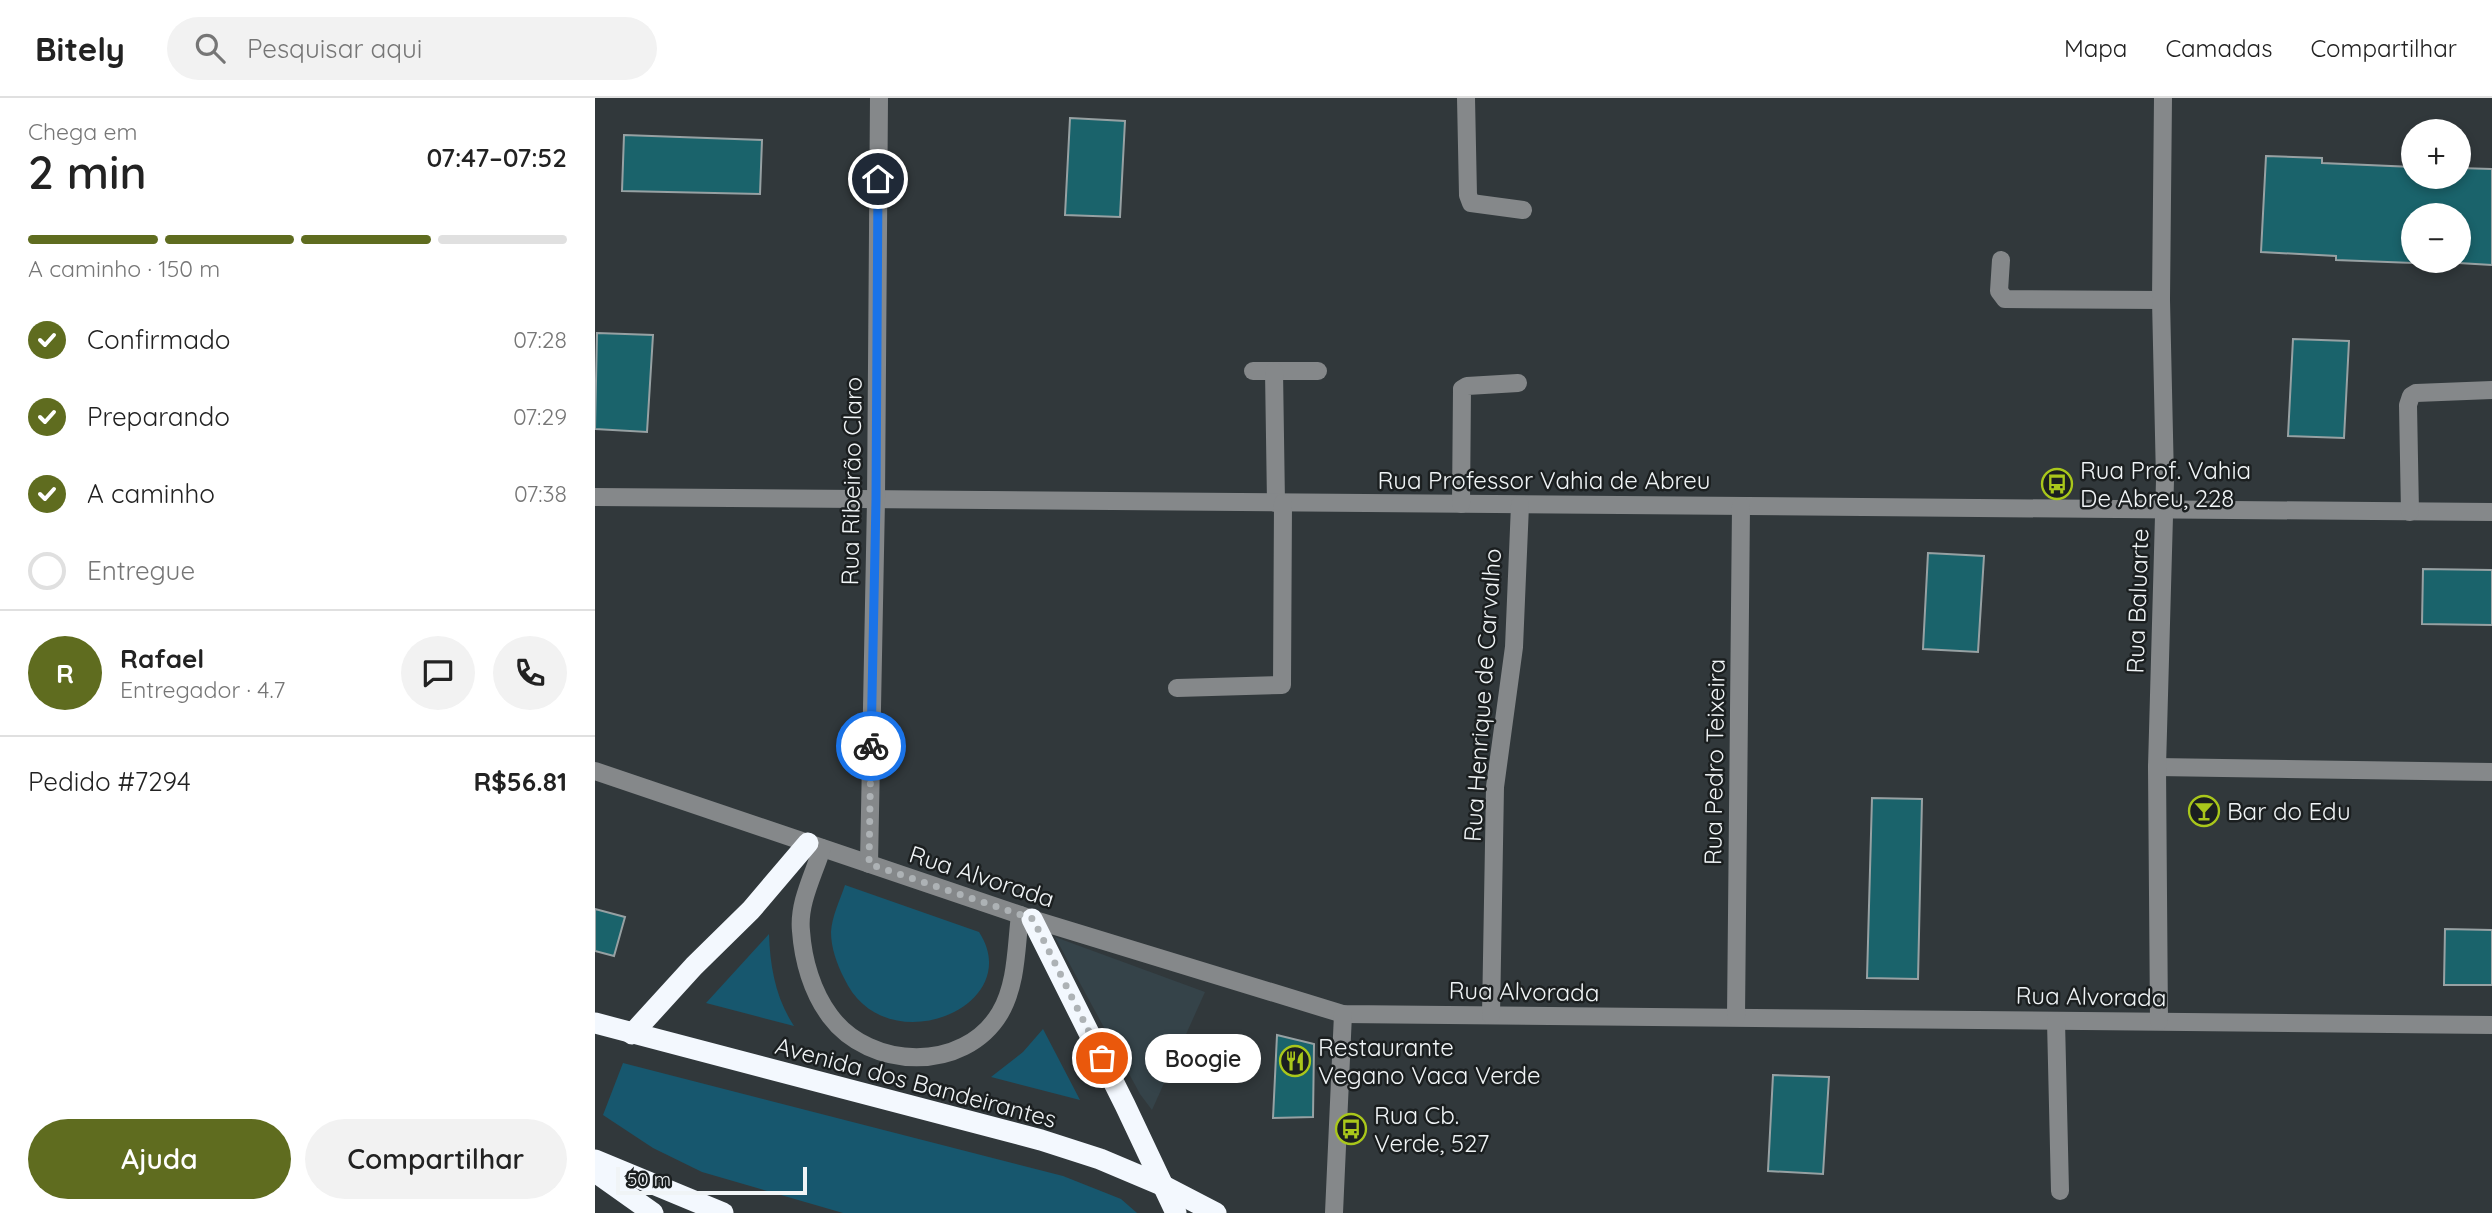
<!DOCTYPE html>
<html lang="pt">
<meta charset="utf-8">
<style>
body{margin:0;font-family:Quicksand,sans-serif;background:#f2f2f2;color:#222;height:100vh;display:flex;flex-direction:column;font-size:26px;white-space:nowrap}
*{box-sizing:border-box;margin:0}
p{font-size:23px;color:#767676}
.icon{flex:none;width:38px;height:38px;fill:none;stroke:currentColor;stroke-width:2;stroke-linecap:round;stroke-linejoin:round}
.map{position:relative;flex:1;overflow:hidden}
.panel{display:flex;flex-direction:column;background:#fff;width:595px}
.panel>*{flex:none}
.controls{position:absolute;left:1806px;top:21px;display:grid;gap:14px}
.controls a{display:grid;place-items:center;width:70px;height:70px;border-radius:50%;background:#fff;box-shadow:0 4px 10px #0003;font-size:35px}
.scale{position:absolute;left:21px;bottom:18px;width:191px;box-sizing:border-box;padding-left:7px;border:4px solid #f0f4f6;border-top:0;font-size:19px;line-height:24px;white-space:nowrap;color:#f0f4f6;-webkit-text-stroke:5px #1b1f20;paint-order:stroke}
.pin{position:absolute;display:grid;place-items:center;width:60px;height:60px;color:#fff;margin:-30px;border:4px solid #fff;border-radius:50%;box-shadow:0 2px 7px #0007}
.courier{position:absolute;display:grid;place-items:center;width:70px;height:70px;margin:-35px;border:5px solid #1a73e8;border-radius:50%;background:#fff;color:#222;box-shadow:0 2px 9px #0007}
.bubble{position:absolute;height:49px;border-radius:24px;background:#fff;box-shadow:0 4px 10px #0003;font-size:23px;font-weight:600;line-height:49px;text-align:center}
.overview em{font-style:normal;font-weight:600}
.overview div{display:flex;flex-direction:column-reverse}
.overview{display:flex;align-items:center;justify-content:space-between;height:119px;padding:0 28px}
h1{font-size:46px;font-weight:600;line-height:52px}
.bar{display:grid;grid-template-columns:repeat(4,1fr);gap:10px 7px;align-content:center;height:84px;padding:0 28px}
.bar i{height:9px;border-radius:5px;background:#e0e0e0}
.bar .active{background:#5f6c1f}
.bar p{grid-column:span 4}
.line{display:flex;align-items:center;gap:18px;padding:0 28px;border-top:2px solid #e0e0e0}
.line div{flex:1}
.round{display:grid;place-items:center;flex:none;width:74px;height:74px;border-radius:37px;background:#f2f2f2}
ol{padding:0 28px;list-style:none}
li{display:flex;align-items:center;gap:21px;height:77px}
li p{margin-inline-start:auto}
li .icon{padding:7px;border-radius:50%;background:#5f6c1f;color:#fff;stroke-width:4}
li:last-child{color:#767676}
li i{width:38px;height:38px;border:4px solid #e0e0e0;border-radius:50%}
.action{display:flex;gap:14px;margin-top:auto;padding:14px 28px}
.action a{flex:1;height:80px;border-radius:42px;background:#5f6c1f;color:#fff;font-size:28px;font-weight:600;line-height:80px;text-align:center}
.action a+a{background:#f2f2f2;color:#222}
header{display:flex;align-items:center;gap:42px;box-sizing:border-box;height:98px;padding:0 35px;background:#fff;border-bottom:2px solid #e0e0e0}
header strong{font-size:33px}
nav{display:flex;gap:38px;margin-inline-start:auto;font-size:24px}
.search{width:490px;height:63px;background:#f2f2f2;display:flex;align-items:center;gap:18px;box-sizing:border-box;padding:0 24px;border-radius:38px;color:#767676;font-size:26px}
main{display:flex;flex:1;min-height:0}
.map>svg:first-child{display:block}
.built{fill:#354349}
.green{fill:#17576e}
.building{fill:#1a636b;stroke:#97a1a3;stroke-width:2}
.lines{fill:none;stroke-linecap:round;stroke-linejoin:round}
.minor{stroke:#85888a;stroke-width:18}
.highway{stroke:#f3f8fe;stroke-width:21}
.done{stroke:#adb2b5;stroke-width:7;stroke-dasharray:0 12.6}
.route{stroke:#1a73e8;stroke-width:9}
.labels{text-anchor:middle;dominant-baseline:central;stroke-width:5;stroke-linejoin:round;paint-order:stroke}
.poi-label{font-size:24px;fill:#f0f4f6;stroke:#1b1f20;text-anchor:start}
.street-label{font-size:24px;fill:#f0f4f6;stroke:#1b1f20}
</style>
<header>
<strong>Bitely</strong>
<div class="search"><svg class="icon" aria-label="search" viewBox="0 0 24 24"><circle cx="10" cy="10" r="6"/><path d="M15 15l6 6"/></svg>Pesquisar aqui</div>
<nav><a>Mapa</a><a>Camadas</a><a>Compartilhar</a></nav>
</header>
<main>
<section class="panel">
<div class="overview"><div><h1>2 min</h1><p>Chega em</p></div><em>07:47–07:52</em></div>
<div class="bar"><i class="active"></i><i class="active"></i><i class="active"></i><i></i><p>A caminho · 150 m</p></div>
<ol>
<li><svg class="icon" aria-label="check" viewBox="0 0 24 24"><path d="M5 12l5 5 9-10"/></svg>Confirmado<p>07:28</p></li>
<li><svg class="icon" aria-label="check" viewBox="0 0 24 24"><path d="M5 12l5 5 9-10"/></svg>Preparando<p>07:29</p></li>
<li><svg class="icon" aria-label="check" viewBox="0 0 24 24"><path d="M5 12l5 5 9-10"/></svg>A caminho<p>07:38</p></li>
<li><i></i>Entregue</li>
</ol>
<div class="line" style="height:126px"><b class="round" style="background:#5f6c1f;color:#fff">R</b><div><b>Rafael</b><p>Entregador · 4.7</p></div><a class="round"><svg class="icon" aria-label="chat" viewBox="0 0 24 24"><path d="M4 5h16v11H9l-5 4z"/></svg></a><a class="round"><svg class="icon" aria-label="phone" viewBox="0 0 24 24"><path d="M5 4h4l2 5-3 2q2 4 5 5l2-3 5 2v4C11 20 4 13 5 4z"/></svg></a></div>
<div class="line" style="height:91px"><div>Pedido #7294</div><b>R$56.81</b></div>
<div class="action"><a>Ajuda</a><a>Compartilhar</a></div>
</section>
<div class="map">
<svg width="1897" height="1115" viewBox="0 0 1897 1115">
<rect width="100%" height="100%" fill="#31383b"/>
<path class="built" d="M460,839l150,55 -53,118 -12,-16z"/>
<g class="green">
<path d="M250,787l134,47c49,75 -95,134 -135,46 -7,-14 -13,-30 -13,-46 1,-16 9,-32 14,-47z"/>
<path d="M174,836c1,33 7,65 25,92l-88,-23z"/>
<path d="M448,931l37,71 -89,-23 32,-25z"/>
<path d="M28,965l440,113 58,23 16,14h-294l-141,-41 -49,-24 -50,-33z"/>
</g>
<g class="building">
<path d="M475,20l55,3 -5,96 -55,-2z"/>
<path d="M29,37l138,5 -2,54 -138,-3z"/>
<path d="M1671,58l56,2v5l91,4v10h46v-9l33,1v96l-33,-2v-48h-46v48l-77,-3v-4l-75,-4z"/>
<path d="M2,235l56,2 -6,97 -52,-3z"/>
<path d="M1698,241l56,2 -5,97 -56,-2z"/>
<path d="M1333,455l56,3 -6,96 -55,-3z"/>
<path d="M1828,471l69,1v55l-70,-1z"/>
<path d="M1277,700l50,1 -4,180 -51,-1z"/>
<path d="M0,811l30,8 -11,39 -19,-5z"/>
<path d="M1850,831l47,1v55h-48z"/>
<path d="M682,937l37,9 -1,73 -40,1z"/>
<path d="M1178,977l56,2 -6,97 -55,-3z"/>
</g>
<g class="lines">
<g class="minor">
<path d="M871,0l2,97 3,8 52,7"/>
<path d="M1406,162l-2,31 6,8 156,1"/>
<path d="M658,273h65"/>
<path d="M679,273l2,132"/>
<path d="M0,399l1897,15"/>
<path d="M866,406l1,-115 5,-3 51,-3"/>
<path d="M1815,414l-2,-107 3,-9 5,-3 76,-3"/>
<path d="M582,590l105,-3 1,-182"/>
<path d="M1562,669l335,5"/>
<path d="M0,673l437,148 311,95 1149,11"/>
<path d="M227,750c-8,26 -24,55 -21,83 2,29 11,61 29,85 40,54 134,57 170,-3 17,-29 16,-66 20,-98"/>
<path d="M274,766l7,-364 3,-402"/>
<path d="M896,917l4,-228 19,-140 6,-142"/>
<path d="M1141,919l5,-511"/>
<path d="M1461,923l4,170"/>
<path d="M1564,923l-2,-254 8,-287 -4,-180 2,-202"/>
<path d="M739,1115l9,-199"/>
</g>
<g class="highway">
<path d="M437,821l93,186 51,108"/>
<path d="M0,925l446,117 59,19 64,27 52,27"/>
<path d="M37,936l62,-68 57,-56 57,-67"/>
<path d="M0,1062l128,53"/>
<path d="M0,1074l58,41"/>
</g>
</g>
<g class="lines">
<path class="done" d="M276,648l-2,118 164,55 69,139"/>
<path class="route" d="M276,648l5,-246 2,-321"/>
</g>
<defs>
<g id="bus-ring" transform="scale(1.575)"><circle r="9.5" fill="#1b1f20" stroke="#a9c71b" stroke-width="1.5"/><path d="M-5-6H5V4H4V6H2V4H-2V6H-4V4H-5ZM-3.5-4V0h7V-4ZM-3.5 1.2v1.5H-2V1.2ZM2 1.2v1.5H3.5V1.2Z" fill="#a9c71b"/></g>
<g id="bar-ring" transform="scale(1.575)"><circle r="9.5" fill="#1b1f20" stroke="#a9c71b" stroke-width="1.5"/><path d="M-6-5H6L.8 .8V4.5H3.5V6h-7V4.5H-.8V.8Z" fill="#a9c71b"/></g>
<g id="restaurant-ring" transform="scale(1.575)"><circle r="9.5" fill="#1b1f20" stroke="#a9c71b" stroke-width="1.5"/><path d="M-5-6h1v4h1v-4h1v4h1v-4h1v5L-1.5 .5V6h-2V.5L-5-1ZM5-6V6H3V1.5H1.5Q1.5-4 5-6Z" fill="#a9c71b"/></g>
</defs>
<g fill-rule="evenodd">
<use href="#bus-ring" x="1462" y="386"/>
<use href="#bar-ring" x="1609" y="713"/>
<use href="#restaurant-ring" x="700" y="963"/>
<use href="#bus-ring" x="756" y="1031"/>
</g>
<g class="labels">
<g class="poi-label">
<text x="1485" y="372">Rua Prof. Vahia<tspan x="1485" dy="28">De Abreu, 228</tspan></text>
<text x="1632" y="713">Bar do Edu</text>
<text x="723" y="949">Restaurante<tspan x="723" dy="28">Vegano Vaca Verde</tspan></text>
<text x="779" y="1017">Rua Cb.<tspan x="779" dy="28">Verde, 527</tspan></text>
</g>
<g class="street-label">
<text x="949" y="382">Rua Professor Vahia de Abreu</text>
<text transform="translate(256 383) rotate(-89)">Rua Ribeirão Claro</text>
<text transform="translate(1542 503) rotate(-88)">Rua Baluarte</text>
<text transform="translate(887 597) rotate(-86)">Rua Henrique de Carvalho</text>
<text transform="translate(1119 664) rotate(-89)">Rua Pedro Teixeira</text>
<text transform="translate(387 778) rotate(18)">Rua Alvorada</text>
<text transform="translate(929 893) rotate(1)">Rua Alvorada</text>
<text transform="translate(1496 898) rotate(1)">Rua Alvorada</text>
<text transform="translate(321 984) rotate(15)">Avenida dos Bandeirantes</text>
</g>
</g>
</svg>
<div class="controls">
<a>+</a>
<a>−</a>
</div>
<div class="scale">50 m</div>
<div class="pin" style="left:507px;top:960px;background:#ea580c"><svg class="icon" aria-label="bag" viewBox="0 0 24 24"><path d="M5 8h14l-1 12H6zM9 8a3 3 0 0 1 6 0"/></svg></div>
<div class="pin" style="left:283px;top:81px;background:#1f2937"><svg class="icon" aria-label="home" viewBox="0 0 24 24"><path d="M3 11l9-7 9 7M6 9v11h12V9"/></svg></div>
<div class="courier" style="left:276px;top:648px"><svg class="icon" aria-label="bike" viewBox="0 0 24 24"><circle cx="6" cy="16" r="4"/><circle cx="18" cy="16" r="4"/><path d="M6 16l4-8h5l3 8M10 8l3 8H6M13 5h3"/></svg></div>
<div class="bubble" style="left:550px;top:936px;width:116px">Boogie</div>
</div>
</main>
